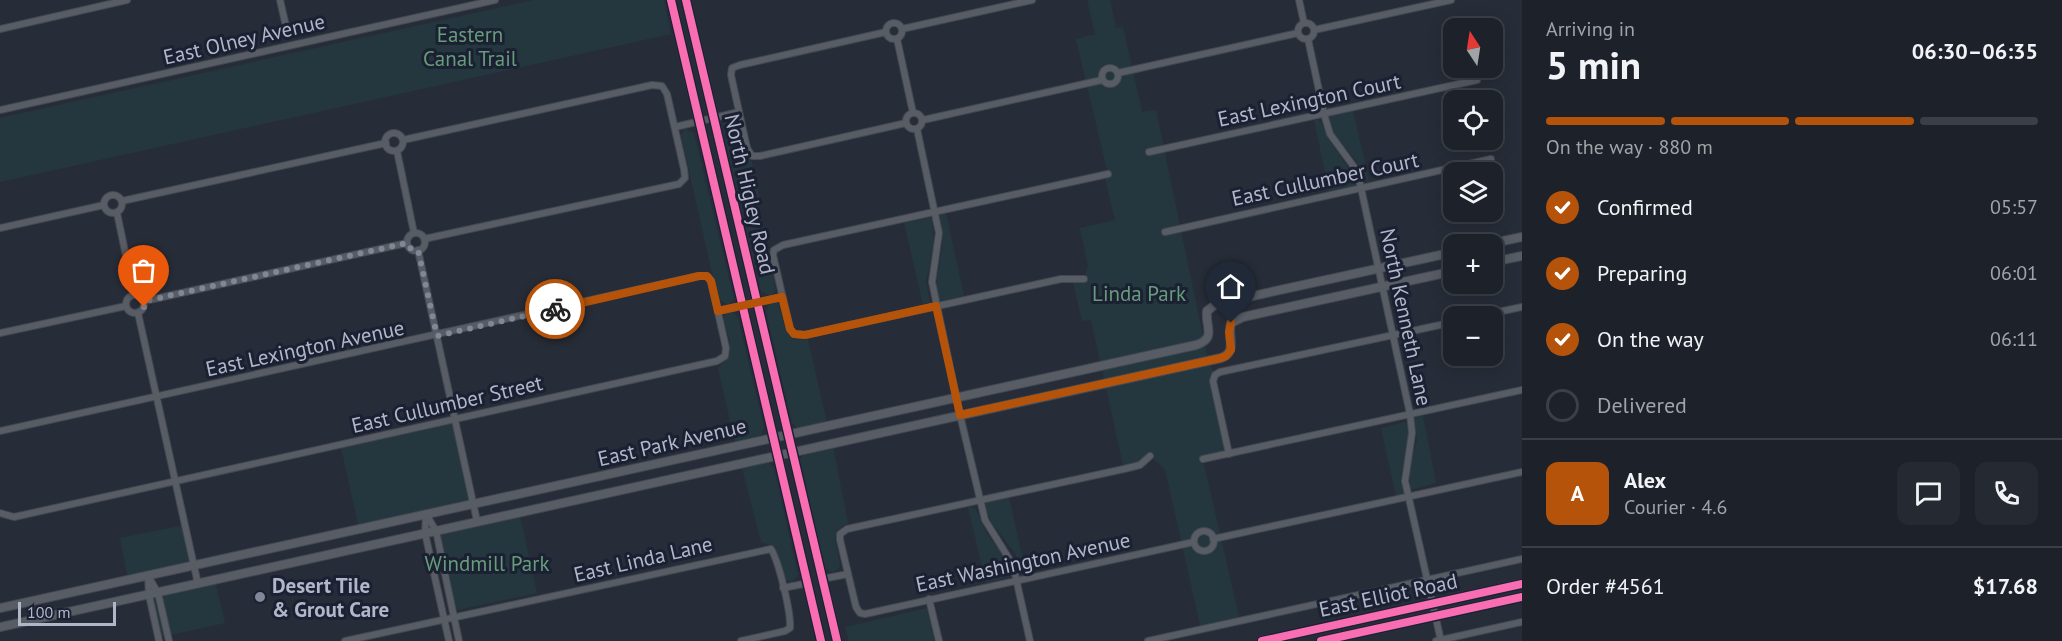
<!DOCTYPE html>
<meta charset="utf-8">
<style>
body{margin:0;font-family:"PT Sans",sans-serif;background:#252a32;color:#f1f3f6;height:100vh;display:flex;flex-direction:column;font-size:22px;white-space:nowrap}
*{box-sizing:border-box;margin:0}
p{font-size:20px;color:#a0a4a8}
.icon{flex:none;width:33px;height:33px;fill:none;stroke:currentColor;stroke-width:2;stroke-linecap:round;stroke-linejoin:round}
.map{position:relative;flex:1;overflow:hidden}
.drawer{display:flex;flex-direction:column;background:#1d222a;width:540px}
.drawer>*{flex:none}
.needle{width:39px;rotate:348deg}
.buttons{position:absolute;left:1443px;top:18px;display:grid;gap:12px}
.buttons a{display:grid;place-items:center;width:60px;height:60px;border-radius:12px;background:#1d222a;box-shadow:0 3px 15px #0003,0 0 0 2px #3b3f47;font-size:30px}
.scale{position:absolute;left:18px;bottom:15px;width:98px;box-sizing:border-box;padding-left:6px;border:3px solid #b1b7c9;border-top:0;font-size:16px;line-height:21px;white-space:nowrap;color:#b1b7c9;-webkit-text-stroke:4px #1b2132;paint-order:stroke}
.pin{position:absolute;display:grid;place-items:center;width:51px;height:51px;color:#fff;margin:-62px -26px;border-radius:50% 50% 50% 0;rotate:-45deg;box-shadow:0 0 6px #0007}
.pin .icon{rotate:45deg}
.courier{position:absolute;display:grid;place-items:center;width:60px;height:60px;margin:-30px;border:4px solid #b45309;border-radius:50%;background:#fff;color:#222;box-shadow:0 2px 8px #0007}
.summary em{font-style:normal;font-weight:700}
.summary div{display:flex;flex-direction:column-reverse}
.summary{display:flex;align-items:center;justify-content:space-between;height:102px;padding:0 24px}
h1{font-size:39px;font-weight:700;line-height:45px}
.bar{display:grid;grid-template-columns:repeat(4,1fr);gap:9px 6px;align-content:center;height:72px;padding:0 24px}
.bar i{height:8px;border-radius:4px;background:#3b3f47}
.bar .selected{background:#b45309}
.bar p{grid-column:span 4}
.line{display:flex;align-items:center;gap:15px;padding:0 24px;border-top:2px solid #3b3f47}
.line div{flex:1}
.round{display:grid;place-items:center;flex:none;width:63px;height:63px;border-radius:12px;background:#252a32}
ol{padding:0 24px;list-style:none}
li{display:flex;align-items:center;gap:18px;height:66px}
li p{margin-inline-start:auto}
li .icon{padding:6px;border-radius:50%;background:#b45309;color:#fff;stroke-width:4}
li:last-child{color:#a0a4a8}
li i{width:33px;height:33px;border:3px solid #3b3f47;border-radius:50%}
main{display:flex;flex:1;min-height:0}
.map>svg:first-child{display:block}
.green{fill:#24373e}
.lines{fill:none;stroke-linecap:round;stroke-linejoin:round}
.minor-casing{stroke:#444850;stroke-width:8}
.tertiary-casing{stroke:#444850;stroke-width:10}
.secondary-casing{stroke:#444850;stroke-width:11}
.minor{stroke:#585c65;stroke-width:6}
.tertiary{stroke:#585c65;stroke-width:8}
.secondary{stroke:#5c5f6a;stroke-width:9}
.cycleway-casing{stroke:#1b2132;stroke-width:11}
.cycleway{stroke:#f96db3;stroke-width:8}
.done{stroke:#818796;stroke-width:6;stroke-dasharray:0 10.8}
.route{stroke:#b45309;stroke-width:8}
.poi-dot{fill:#818796;stroke:#1b2132;stroke-width:2}
.labels{text-anchor:middle;dominant-baseline:central;stroke-width:6;stroke-linejoin:round;paint-order:stroke}
.park-label{font-size:21px;fill:#669c7a;stroke:#1b2132}
.street-label{font-size:21px;fill:#b1b7c9;stroke:#1b2132}
.poi-label{font-size:21px;font-weight:bold;fill:#b1b7c9;stroke:#1b2132;text-anchor:start}
</style>
<main>
<div class="map">
<svg width="1522" height="641" viewBox="0 0 1522 641">
<rect width="100%" height="100%" fill="#272d38"/>
<g class="green">
<path d="M534,0h130l7,34 -671,148v-64z"/>
<path d="M1087,0h23l6,28 7,-1 19,85 14,-2 52,251 7,14 14,79 -26,6 37,161 -39,8 -36,-160 -15,-13 -10,9 -16,4 -33,-149 -9,1 -10,-43 12,1 4,-13 -8,-38 35,-8 -11,-45 4,-1 -32,-135 19,-5z"/>
<path d="M1353,111l16,70 -5,1 -7,-20 -24,-30 -4,-16z"/>
<path d="M728,118l9,5 7,32 8,7 8,39 -2,5 8,29 10,56 -6,5 -9,-5 -39,-166z"/>
<path d="M1314,120h4l3,2c9,25 26,38 35,63l-27,6z"/>
<path d="M685,129l9,4 40,166 -6,6 -10,-6 -37,-164z"/>
<path d="M946,213l18,83 -26,5c-4,-23 1,-31 4,-52 2,-12 -1,-23 -3,-34z"/>
<path d="M932,217l2,26 -8,39 4,21 -7,1 -19,-81z"/>
<path d="M778,302l8,29 7,8 15,1 19,83 -28,6 -7,-6 -26,-112 3,-7z"/>
<path d="M733,312l5,6 26,110 -5,10 -24,5 -17,-75c20,-18 11,-26 5,-49l2,-5z"/>
<path d="M1423,416l13,67 -26,7v-26l7,-23 -3,-23z"/>
<path d="M455,420l19,84 -115,24 -18,-81z"/>
<path d="M1406,422l3,15 -8,39 2,18 -7,2 -15,-68z"/>
<path d="M833,447l15,76 -11,7 -2,10 5,26 -3,4 -6,2 -6,-4 -25,-108 5,-8z"/>
<path d="M768,462l6,6 24,107 -6,7 -8,-3c-5,-20 -1,-31 -23,-37l-19,-74z"/>
<path d="M1009,498l17,75 -5,1 -6,-21 -24,-31 -7,-20z"/>
<path d="M968,507l7,1 12,26 15,20 9,22 -25,7z"/>
<path d="M520,515l17,78 -79,17 -4,-5 -14,-70 1,-2z"/>
<path d="M185,525l9,40 -66,15 -8,-42z"/>
<path d="M215,581l10,42 -64,14 -9,-43z"/>
<path d="M927,608l7,33h-85l-4,-14z"/>
</g>
<g class="lines">
<g class="minor-casing">
<g id="minor">
<path d="M280,0l8,35"/>
<path d="M1299,0l5,23"/>
<circle cx="894" cy="31" r="8"/>
<circle cx="1306" cy="31" r="8"/>
<path d="M0,29l127,-29"/>
<path d="M902,29l130,-29"/>
<path d="M1314,30l137,-30"/>
<path d="M886,32l-146,33 -8,3 -1,7 16,73 5,8h8l146,-33"/>
<path d="M897,39l16,74"/>
<path d="M1308,39l16,75 6,20 27,37 4,17 49,226 2,19 -7,48 36,160"/>
<circle cx="1110" cy="76" r="8"/>
<path d="M1118,73l180,-40"/>
<path d="M0,110l495,-110"/>
<circle cx="914" cy="121" r="8"/>
<path d="M923,120l179,-40"/>
<path d="M675,127l64,-15"/>
<path d="M917,129l22,104 -7,49 28,133 25,105 28,45 17,76"/>
<circle cx="394" cy="142" r="9"/>
<path d="M403,140l249,-55 10,1 5,8 17,75 1,9 -6,6 -255,55"/>
<path d="M397,151l17,82"/>
<path d="M1149,152l328,-72"/>
<circle cx="113" cy="204" r="9"/>
<path d="M122,201l264,-58"/>
<path d="M117,213l17,81"/>
<path d="M0,228l104,-23"/>
<path d="M1165,232l326,-73"/>
<circle cx="416" cy="242" r="9"/>
<path d="M418,250l59,271"/>
<path d="M1084,279h-23l-256,56 -11,-1 -4,-5 -17,-74 1,-5 9,-5 325,-71"/>
<circle cx="135" cy="304" r="9"/>
<path d="M145,301l262,-58"/>
<path d="M718,311l64,-14"/>
<path d="M138,313l60,271"/>
<path d="M1479,316l43,-9"/>
<path d="M0,333l126,-27"/>
<path d="M0,431l699,-155h8l4,5 15,67 -1,8 -8,5 -703,156 -14,-4"/>
<path d="M1229,454l-16,-73 2,-6 5,-3 234,-50"/>
<path d="M1150,456l-10,9 -16,4 -277,60 -7,5v6l16,67 4,6 5,1 329,-72"/>
<path d="M1203,459l319,-69"/>
<path d="M426,514l10,17 23,110"/>
<path d="M426,515l-1,18 24,108"/>
<circle cx="1204" cy="541" r="10"/>
<path d="M1213,539l309,-67"/>
<path d="M148,576l10,17 11,48"/>
<path d="M148,577l1,18 10,46"/>
<path d="M822,579l26,-5"/>
<path d="M783,588l25,-5"/>
<path d="M929,599l10,42"/>
<path d="M345,641l426,-92c8,13 20,63 19,79l-5,3 -44,10"/>
<path d="M1148,641l374,-82"/>
<path d="M1436,641l86,-19"/>
</g>
</g>
<g class="tertiary-casing">
<g id="tertiary">
<path d="M1489,244l33,-7"/>
<path d="M1492,262l30,-6"/>
<path d="M0,608l1196,-263c21,-7 9,-18 11,-34l9,-7 238,-52"/>
<path d="M0,627l1221,-269c17,-6 6,-22 10,-35l12,-6 211,-46"/>
</g>
</g>
<g class="secondary-casing">
<g id="secondary">
<path d="M671,0l150,641"/>
<path d="M686,0l151,641"/>
<path d="M1262,641l260,-57"/>
<path d="M1321,641l201,-44"/>
</g>
</g>
<use href="#minor" class="minor"/>
<use href="#tertiary" class="tertiary"/>
<use href="#secondary" class="secondary"/>
<g class="cycleway-casing">
<g id="cycleway">
<path d="M671,0l150,641"/>
<path d="M686,0l151,641"/>
<path d="M1262,641l260,-57"/>
<path d="M1321,641l201,-44"/>
</g>
</g>
<use href="#cycleway" class="cycleway"/>
</g>
<g class="lines">
<path class="done" d="M144,307l1,-6 262,-58 3,5 8,2 19,86 118,-27"/>
<path class="route" d="M555,309l144,-33h8l4,5 7,30 64,-14 8,32 4,5 11,1 131,-29 24,109 261,-57 5,-2 5,-6 -2,-18 2,-9"/>
</g>
<circle class="poi-dot" cx="260" cy="597" r="6"/>
<g class="labels">
<g class="park-label">
<text x="470" y="34">Eastern<tspan x="470" dy="24">Canal Trail</tspan></text>
<text x="1139" y="293">Linda Park</text>
<text x="487" y="563">Windmill Park</text>
</g>
<g class="street-label">
<text transform="translate(244 39) rotate(-13)">East Olney Avenue</text>
<text transform="translate(1309 100) rotate(-12)">East Lexington Court</text>
<text transform="translate(1325 179) rotate(-12)">East Cullumber Court</text>
<text transform="translate(750 194) rotate(77)">North Higley Road</text>
<text transform="translate(1406 317) rotate(78)">North Kenneth Lane</text>
<text transform="translate(305 348) rotate(-12)">East Lexington Avenue</text>
<text transform="translate(447 404) rotate(-13)">East Cullumber Street</text>
<text transform="translate(672 442) rotate(-13)">East Park Avenue</text>
<text transform="translate(643 559) rotate(-13)">East Linda Lane</text>
<text transform="translate(1023 562) rotate(-12)">East Washington Avenue</text>
<text transform="translate(1388 595) rotate(-12)">East Elliot Road</text>
</g>
<g class="poi-label">
<text x="272" y="585">Desert Tile<tspan x="272" dy="24">&amp; Grout Care</tspan></text>
</g>
</g>
</svg>
<div class="buttons">
<a><svg class="needle" viewBox="-14 -14 28 28"><path d="M0-13l5 13h-10z" fill="#e53935"/><path d="M0 13l5-13h-10z" fill="#a0a4a8"/></svg></a>
<a><svg class="icon" aria-label="locate" viewBox="0 0 24 24"><circle cx="12" cy="12" r="6"/><path d="M12 2v4M12 18v4M2 12h4M18 12h4"/></svg></a>
<a><svg class="icon" aria-label="layers" viewBox="0 0 24 24"><path d="M12 4l9 5-9 5-9-5zM3 14l9 5 9-5"/></svg></a>
<a>+</a>
<a>−</a>
</div>
<div class="scale">100 m</div>
<div class="pin" style="left:144px;top:307px;background:#ea580c"><svg class="icon" aria-label="bag" viewBox="0 0 24 24"><path d="M5 8h14l-1 12H6zM9 8a3 3 0 0 1 6 0"/></svg></div>
<div class="pin" style="left:1231px;top:323px;background:#1f2937"><svg class="icon" aria-label="home" viewBox="0 0 24 24"><path d="M3 11l9-7 9 7M6 9v11h12V9"/></svg></div>
<div class="courier" style="left:555px;top:309px"><svg class="icon" aria-label="bike" viewBox="0 0 24 24"><circle cx="6" cy="16" r="4"/><circle cx="18" cy="16" r="4"/><path d="M6 16l4-8h5l3 8M10 8l3 8H6M13 5h3"/></svg></div>
</div>
<section class="drawer">
<div class="summary"><div><h1>5 min</h1><p>Arriving in</p></div><em>06:30–06:35</em></div>
<div class="bar"><i class="selected"></i><i class="selected"></i><i class="selected"></i><i></i><p>On the way · 880 m</p></div>
<ol>
<li><svg class="icon" aria-label="check" viewBox="0 0 24 24"><path d="M5 12l5 5 9-10"/></svg>Confirmed<p>05:57</p></li>
<li><svg class="icon" aria-label="check" viewBox="0 0 24 24"><path d="M5 12l5 5 9-10"/></svg>Preparing<p>06:01</p></li>
<li><svg class="icon" aria-label="check" viewBox="0 0 24 24"><path d="M5 12l5 5 9-10"/></svg>On the way<p>06:11</p></li>
<li><i></i>Delivered</li>
</ol>
<div class="line" style="height:108px"><b class="round" style="background:#b45309;color:#fff">A</b><div><b>Alex</b><p>Courier · 4.6</p></div><a class="round"><svg class="icon" aria-label="chat" viewBox="0 0 24 24"><path d="M4 5h16v11H9l-5 4z"/></svg></a><a class="round"><svg class="icon" aria-label="phone" viewBox="0 0 24 24"><path d="M5 4h4l2 5-3 2q2 4 5 5l2-3 5 2v4C11 20 4 13 5 4z"/></svg></a></div>
<div class="line" style="height:78px"><div>Order #4561</div><b>$17.68</b></div>
</section>
</main>
